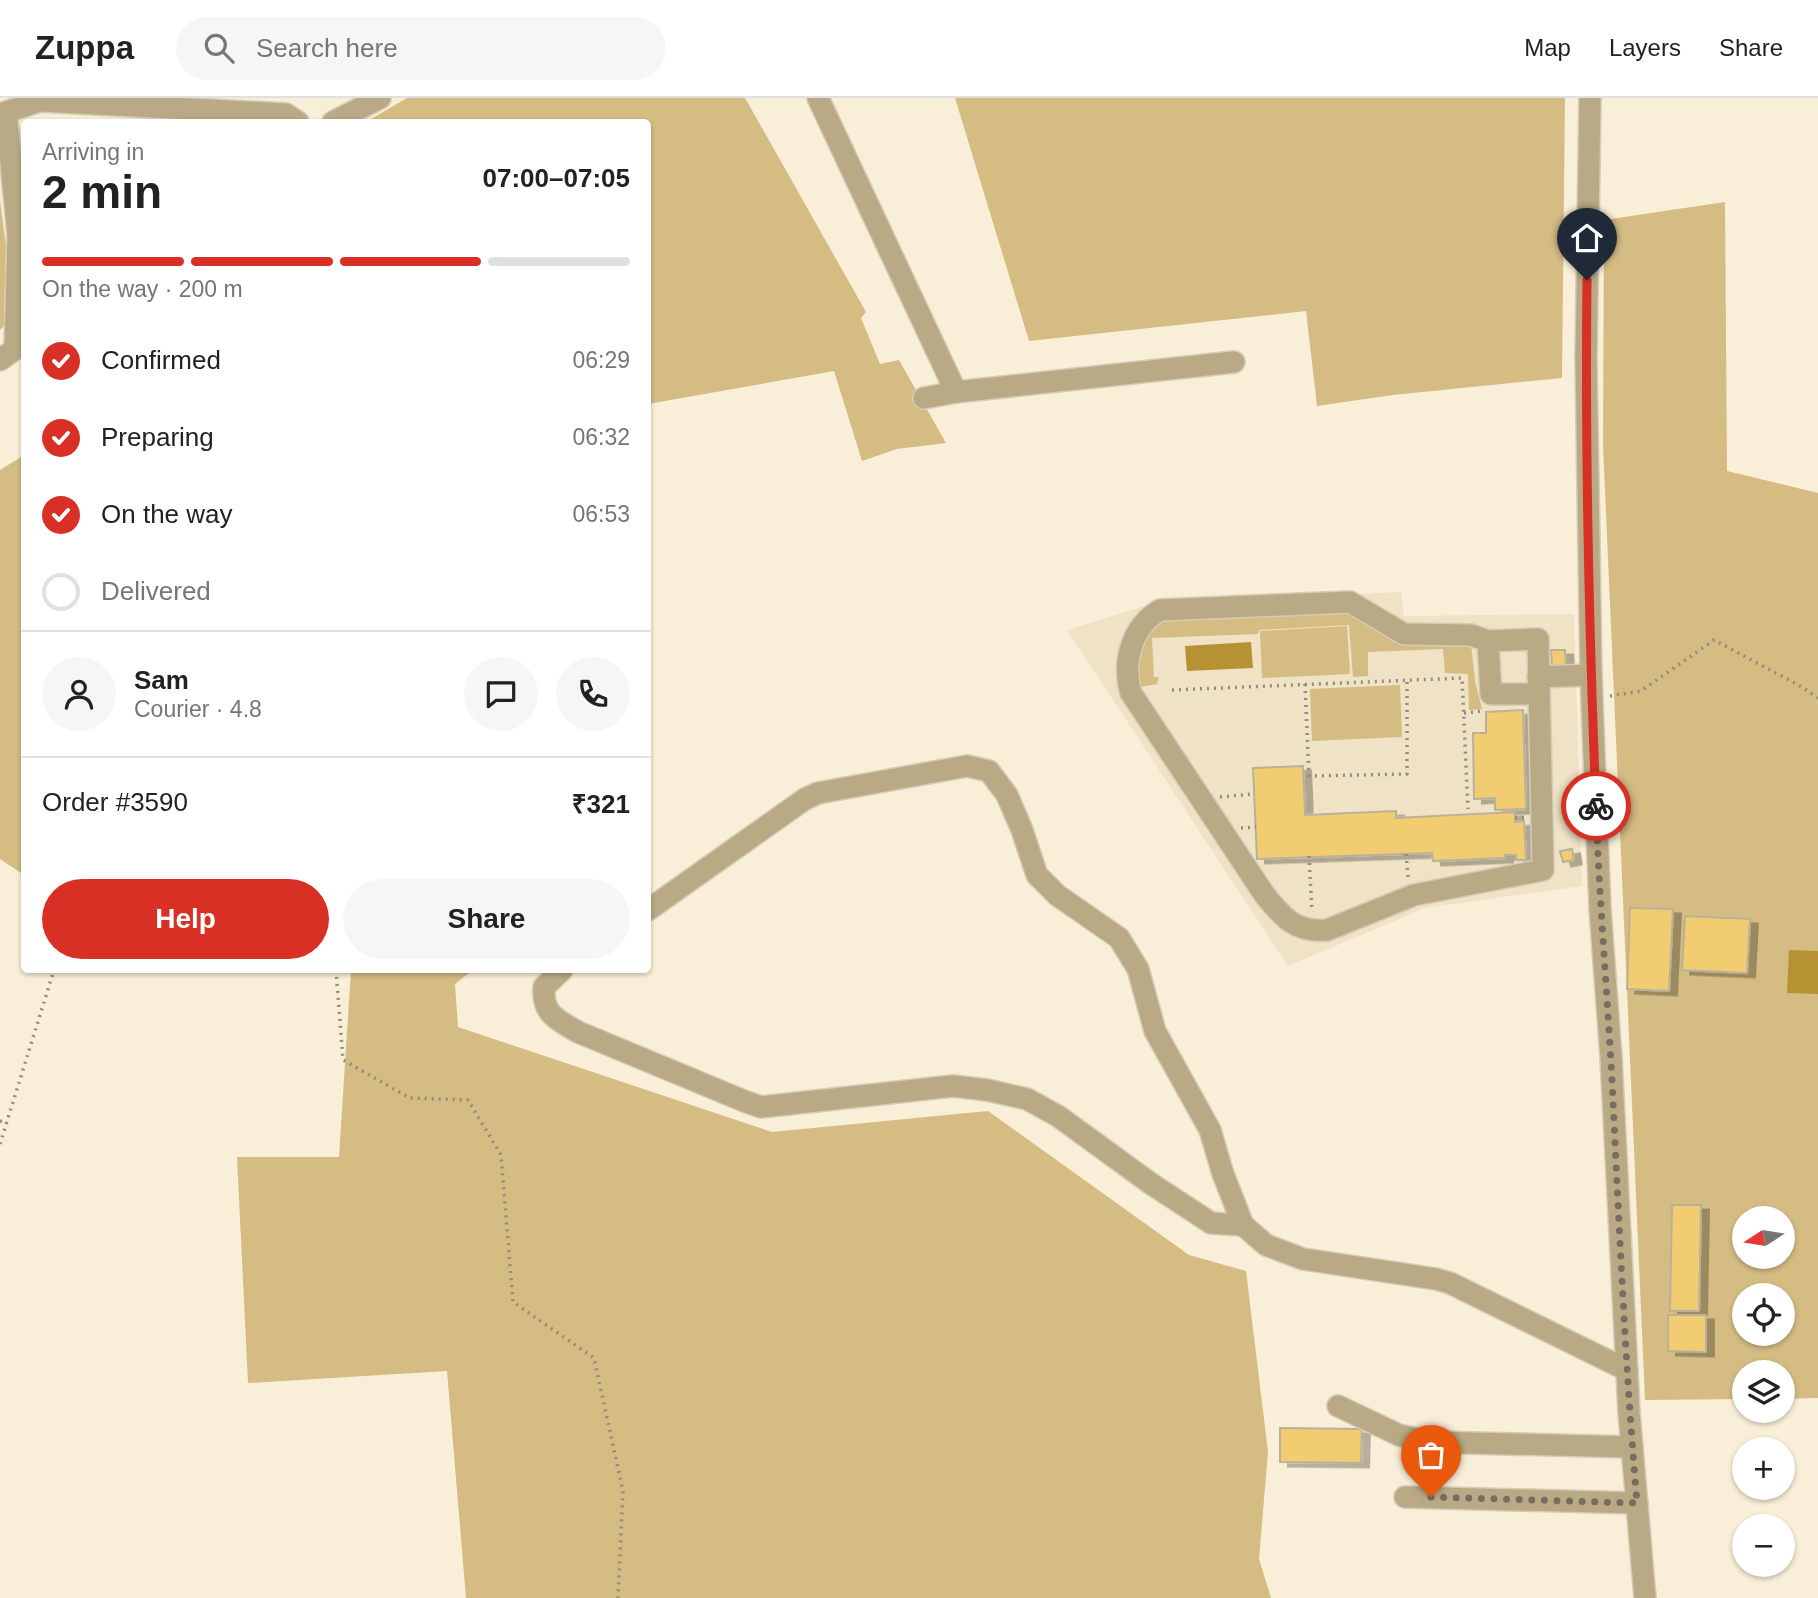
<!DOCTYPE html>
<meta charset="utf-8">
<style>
body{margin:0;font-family:Helvetica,sans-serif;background:#f6f6f6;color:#222;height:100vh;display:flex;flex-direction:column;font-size:26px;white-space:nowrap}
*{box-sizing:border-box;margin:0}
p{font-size:23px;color:#767676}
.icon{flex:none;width:38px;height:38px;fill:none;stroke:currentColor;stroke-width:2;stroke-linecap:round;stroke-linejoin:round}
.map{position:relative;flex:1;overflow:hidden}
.details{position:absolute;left:21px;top:21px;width:630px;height:854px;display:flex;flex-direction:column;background:#fff;border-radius:7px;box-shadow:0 2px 5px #0004}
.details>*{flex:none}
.needle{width:46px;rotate:258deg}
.controls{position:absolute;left:1732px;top:1108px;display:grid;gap:14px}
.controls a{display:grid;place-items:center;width:63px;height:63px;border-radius:50%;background:#fff;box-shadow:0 2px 5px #0004;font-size:35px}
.pin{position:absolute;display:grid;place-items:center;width:60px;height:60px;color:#fff;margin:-72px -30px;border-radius:50% 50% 50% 0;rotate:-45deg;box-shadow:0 0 7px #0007}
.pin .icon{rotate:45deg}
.courier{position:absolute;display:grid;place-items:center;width:70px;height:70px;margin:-35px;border:5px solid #d93025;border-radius:50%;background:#fff;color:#222;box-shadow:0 2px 9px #0007}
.head em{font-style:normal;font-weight:800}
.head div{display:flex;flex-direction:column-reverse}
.head{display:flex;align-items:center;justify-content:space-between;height:119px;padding:0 21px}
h1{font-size:46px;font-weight:800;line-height:52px}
.bar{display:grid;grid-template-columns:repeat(4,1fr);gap:10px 7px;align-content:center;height:84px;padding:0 21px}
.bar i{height:9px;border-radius:5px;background:#e0e0e0}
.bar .selected{background:#d93025}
.bar p{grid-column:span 4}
.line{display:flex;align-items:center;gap:18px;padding:0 21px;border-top:2px solid #e0e0e0}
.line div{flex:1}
.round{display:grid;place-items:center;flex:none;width:74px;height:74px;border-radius:37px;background:#f6f6f6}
ol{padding:0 21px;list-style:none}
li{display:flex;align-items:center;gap:21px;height:77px}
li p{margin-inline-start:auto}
li .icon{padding:7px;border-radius:50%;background:#d93025;color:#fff;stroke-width:4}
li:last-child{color:#767676}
li i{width:38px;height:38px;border:4px solid #e0e0e0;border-radius:50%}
.action{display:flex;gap:14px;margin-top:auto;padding:14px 21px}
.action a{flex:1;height:80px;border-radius:42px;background:#d93025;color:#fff;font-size:28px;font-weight:800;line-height:80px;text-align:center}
.action a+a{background:#f6f6f6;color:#222}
header{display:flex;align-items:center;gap:42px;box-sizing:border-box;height:98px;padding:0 35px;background:#fff;border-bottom:2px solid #e0e0e0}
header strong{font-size:33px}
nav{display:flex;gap:38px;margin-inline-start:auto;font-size:24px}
.search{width:490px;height:63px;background:#f6f6f6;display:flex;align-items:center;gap:18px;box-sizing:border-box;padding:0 24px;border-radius:38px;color:#767676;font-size:26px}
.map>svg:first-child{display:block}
.built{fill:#efe2c5}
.green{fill:#d4bc83;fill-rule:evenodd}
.water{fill:#b69233}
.building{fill:#f2cc71;stroke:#bab19b;stroke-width:2;filter:url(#shadow)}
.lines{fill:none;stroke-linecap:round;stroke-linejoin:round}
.minor-casing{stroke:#d4ccb7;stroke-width:24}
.path{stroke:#938d7d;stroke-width:3.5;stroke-dasharray:2 5;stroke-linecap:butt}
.minor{stroke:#b9aa85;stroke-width:21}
.done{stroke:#746f61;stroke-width:7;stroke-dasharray:0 12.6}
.route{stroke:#d93025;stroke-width:9}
</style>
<header>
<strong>Zuppa</strong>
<div class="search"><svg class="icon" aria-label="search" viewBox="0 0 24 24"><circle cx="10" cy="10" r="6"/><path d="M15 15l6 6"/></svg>Search here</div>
<nav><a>Map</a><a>Layers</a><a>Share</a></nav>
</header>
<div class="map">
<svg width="1818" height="1500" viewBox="0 0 1818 1500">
<defs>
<filter id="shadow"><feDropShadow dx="8" dy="4.5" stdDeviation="0" flood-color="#0004"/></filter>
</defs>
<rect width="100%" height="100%" fill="#f9efd8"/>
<path class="built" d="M1401,494l3,24 170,-2 8,272 -157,22 -137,58 -221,-336 91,-28z"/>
<g class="green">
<path d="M407,0h338l121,214 -5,6 19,46 19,-4 47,83 -49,6 -35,12 -28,-90 -186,33v-282h-282z"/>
<path d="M955,0h610l-3,280 -169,17 -76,11 -11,-95 -277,30z"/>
<path d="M0,102l6,46 -2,80 -4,4z"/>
<path d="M1725,104l2,269 91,22v905l-35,1v-27h-38v27l-100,1 -42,-955 1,-225zM1745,1120h38v38h-38zM1745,1197h38v39h-38z"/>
<path d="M24,357v420l-24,-16v-389z"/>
<path d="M1348,510l123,35 4,38 7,28 -13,1 -1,-36 -23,-1 -2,-24 -75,3v24l-15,1 -4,-52 -90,5 -1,4 -106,4 2,39h5l-2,7 -23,4 2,-37 24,-34z"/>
<path d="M1347,528l3,48 -88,4 -2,-47z"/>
<path d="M1400,587l2,52 -90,4 -2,-52z"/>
<path d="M351,872h122l-18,14 3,43 314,105 216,-21 201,144 57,16 22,181 -9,107 12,39h-805l-19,-227 -199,12 -11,-226h102z"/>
</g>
<g class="water">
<path d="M1251,544l2,26 -66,3 -2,-25z"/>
<path d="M1789,852l29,1v43l-31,-1z"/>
</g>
<g class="building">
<path d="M1551,552h14l1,15h-14z"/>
<path d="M1523,612l3,99 -31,1v-12l-21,1 -1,-66h13v-21z"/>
<path d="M1303,668l2,49 91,-4v7l119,-6v10l9,-1 2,39h-10v-5h-11v3l-72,3 -1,-8 -175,6 -4,-91z"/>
<path d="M1572,751l2,11 -11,2 -3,-11z"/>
<path d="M1630,810l43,1 -4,82 -42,-2z"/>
<path d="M1685,818l65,3 -3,54 -65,-3z"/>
<path d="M1672,1107h29l-2,106h-29z"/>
<path d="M1668,1217h38v37l-38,-1z"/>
<path d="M1280,1330l82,1 -1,34 -81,-1z"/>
</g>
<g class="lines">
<g class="minor-casing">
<g id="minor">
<path d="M818,0l138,294"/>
<path d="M1590,0l-4,260 5,317 9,234 11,148 18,355 16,186"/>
<path d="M333,24l47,-24"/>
<path d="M0,262l15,-11 3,-114 -12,-123 34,-11 246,13 12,8"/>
<path d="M924,300l32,-6 278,-30"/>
<path d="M1350,504l54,32 67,1 17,6 50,-2 5,231 -129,25 -87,35c-31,3 -45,-13 -63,-36l-133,-201c-9,-30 0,-66 29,-83z"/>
<path d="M1488,543l3,53h46"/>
<path d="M1538,579l53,-2"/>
<path d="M648,812l157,-111 13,-6 149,-27 22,5 18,24 15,35 15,45 20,20 62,43 19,31 17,62 55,99 13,44 20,51 23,20 37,14 133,20 14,4 177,87"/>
<path d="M562,872l-18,17c-2,27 13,33 34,45l166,69 17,6 192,-21 34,4 40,9 31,17 92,67 61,40 32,2"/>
<path d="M1338,1308l61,29 31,7 202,5"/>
<path d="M1405,1399l232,6"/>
</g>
</g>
<g class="path">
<path d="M1305,586l4,92 98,-2v-94"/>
<path d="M1172,592l290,-12 6,131"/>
<path d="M1610,598l31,-5 73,-51 88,47 16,11"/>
<path d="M1464,615l18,-2"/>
<path d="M1220,699l34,-3"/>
<path d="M1515,720h10"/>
<path d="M1241,730l15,-1"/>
<path d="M1406,756l2,23"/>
<path d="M1309,758l3,56"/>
<path d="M336,872l7,90 67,38 58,2 33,55 12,147 81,56 29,133 -5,107"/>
<path d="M0,1023l7,2"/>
<path d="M0,1046l54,-174"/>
</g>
<use href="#minor" class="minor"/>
</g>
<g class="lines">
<path class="done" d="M1431,1399l206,6c-12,-141 -18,-282 -25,-423 -5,-91 -13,-183 -16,-274"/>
<path class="route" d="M1587,182c-2,175 2,351 9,526"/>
</g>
</svg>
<div class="controls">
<a><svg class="needle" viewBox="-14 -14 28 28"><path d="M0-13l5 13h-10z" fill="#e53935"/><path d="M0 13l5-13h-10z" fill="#767676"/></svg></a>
<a><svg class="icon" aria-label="locate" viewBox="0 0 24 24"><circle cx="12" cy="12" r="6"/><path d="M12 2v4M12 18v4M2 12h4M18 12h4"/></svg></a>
<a><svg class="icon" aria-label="layers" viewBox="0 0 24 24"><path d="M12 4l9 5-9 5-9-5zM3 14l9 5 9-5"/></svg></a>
<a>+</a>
<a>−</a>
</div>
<div class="pin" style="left:1431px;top:1399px;background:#ea580c"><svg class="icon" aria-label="bag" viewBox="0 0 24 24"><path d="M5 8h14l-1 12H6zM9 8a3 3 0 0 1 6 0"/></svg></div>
<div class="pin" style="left:1587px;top:182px;background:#1f2937"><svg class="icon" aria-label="home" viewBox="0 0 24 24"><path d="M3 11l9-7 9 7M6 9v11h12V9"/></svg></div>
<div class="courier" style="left:1596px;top:708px"><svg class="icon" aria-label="bike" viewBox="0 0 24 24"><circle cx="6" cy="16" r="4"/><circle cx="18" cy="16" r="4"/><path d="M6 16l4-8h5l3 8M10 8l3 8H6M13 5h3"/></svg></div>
<section class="details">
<div class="head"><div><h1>2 min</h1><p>Arriving in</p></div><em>07:00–07:05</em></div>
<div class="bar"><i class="selected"></i><i class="selected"></i><i class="selected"></i><i></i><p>On the way · 200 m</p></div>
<ol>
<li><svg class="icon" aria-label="check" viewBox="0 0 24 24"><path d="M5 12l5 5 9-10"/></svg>Confirmed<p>06:29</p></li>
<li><svg class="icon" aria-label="check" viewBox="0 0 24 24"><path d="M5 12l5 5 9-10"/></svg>Preparing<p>06:32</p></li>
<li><svg class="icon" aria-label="check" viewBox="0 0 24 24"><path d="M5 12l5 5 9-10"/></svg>On the way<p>06:53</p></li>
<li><i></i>Delivered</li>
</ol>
<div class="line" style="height:126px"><a class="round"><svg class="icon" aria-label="person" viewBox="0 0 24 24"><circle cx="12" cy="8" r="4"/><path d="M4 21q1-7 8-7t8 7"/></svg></a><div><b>Sam</b><p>Courier · 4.8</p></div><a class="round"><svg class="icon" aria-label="chat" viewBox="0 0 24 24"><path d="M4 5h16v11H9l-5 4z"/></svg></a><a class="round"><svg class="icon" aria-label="phone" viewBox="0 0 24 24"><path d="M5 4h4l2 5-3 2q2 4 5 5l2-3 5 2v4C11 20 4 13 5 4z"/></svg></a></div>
<div class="line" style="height:91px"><div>Order #3590</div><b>₹321</b></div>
<div class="action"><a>Help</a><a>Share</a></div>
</section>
</div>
